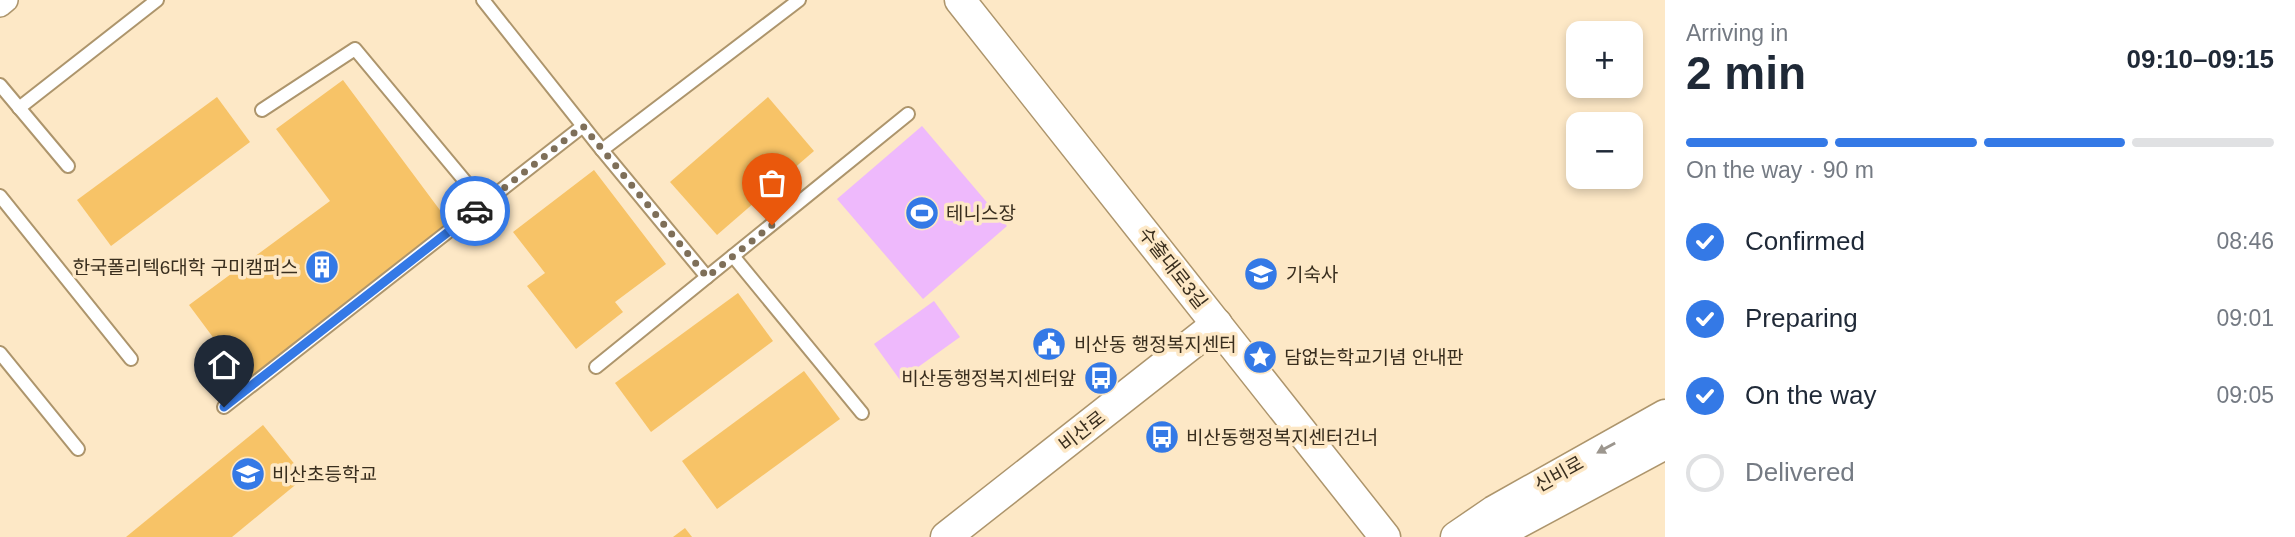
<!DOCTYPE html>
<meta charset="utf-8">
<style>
body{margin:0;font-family:Arial,"Noto Sans KR",sans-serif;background:#f2f2f3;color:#1f2937;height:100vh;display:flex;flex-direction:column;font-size:26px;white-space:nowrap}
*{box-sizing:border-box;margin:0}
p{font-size:23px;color:#747a83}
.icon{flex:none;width:38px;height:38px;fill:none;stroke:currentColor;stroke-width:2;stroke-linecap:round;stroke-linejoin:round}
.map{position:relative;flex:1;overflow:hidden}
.details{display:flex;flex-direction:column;background:#fff;width:630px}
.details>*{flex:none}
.controls{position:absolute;left:1566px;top:21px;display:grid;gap:14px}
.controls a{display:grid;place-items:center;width:77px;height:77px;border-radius:14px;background:#fff;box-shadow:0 4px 10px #0003;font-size:35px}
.pin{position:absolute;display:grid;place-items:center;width:60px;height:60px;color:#fff;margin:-72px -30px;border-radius:50% 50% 50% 0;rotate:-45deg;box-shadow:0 0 7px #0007}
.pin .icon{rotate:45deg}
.courier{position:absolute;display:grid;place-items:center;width:70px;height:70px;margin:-35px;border:5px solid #3479e6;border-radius:50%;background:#fff;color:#222;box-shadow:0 2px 9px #0007}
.headline em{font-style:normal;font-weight:800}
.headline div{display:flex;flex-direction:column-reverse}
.headline{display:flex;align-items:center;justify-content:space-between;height:119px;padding:0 21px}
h1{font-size:46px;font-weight:800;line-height:52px}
.bar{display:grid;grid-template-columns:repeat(4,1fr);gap:10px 7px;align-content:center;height:84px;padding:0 21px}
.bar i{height:9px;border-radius:5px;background:#e0e1e3}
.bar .on{background:#3479e6}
.bar p{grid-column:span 4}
ol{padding:0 21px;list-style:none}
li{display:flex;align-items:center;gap:21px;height:77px}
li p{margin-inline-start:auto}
li .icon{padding:7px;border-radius:50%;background:#3479e6;color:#fff;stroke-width:4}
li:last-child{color:#747a83}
li i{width:38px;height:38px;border:4px solid #e0e1e3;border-radius:50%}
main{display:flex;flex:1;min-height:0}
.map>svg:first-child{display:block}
.green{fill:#eeb9fc}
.building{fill:#f7c367}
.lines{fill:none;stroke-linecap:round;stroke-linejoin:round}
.service-casing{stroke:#ad956c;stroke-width:16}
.minor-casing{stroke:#ad956c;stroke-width:26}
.tertiary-casing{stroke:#ad956c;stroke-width:33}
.service{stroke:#fff;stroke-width:12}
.minor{stroke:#fff;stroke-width:23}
.tertiary{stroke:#fff;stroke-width:30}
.oneway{fill:#9c968e}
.done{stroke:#7e6f59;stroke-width:7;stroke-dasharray:0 12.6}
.route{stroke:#3479e6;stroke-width:9}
.labels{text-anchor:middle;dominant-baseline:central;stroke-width:7;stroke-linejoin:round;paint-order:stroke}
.poi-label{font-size:19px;fill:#392e1e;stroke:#fde8c6;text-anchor:start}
.street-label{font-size:19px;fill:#392e1e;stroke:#fde8c6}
</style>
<main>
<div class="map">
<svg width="1665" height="537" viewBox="0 0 1665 537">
<rect width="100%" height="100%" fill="#fde8c6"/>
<g class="green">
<path d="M922,126l85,100 -84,73 -86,-100z"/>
<path d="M934,301l26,36 -60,43 -26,-36z"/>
</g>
<g class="building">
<path d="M343,80l111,149 -207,154 -58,-78 141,-104 -54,-72z"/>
<path d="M217,97l33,45 -139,104 -34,-46z"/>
<path d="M768,97l46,54 -97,84 -47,-53z"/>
<path d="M594,170l72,94 -51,38 8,10 -47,37 -49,-63 18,-13 -32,-41z"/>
<path d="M738,293l35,48 -122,91 -36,-49z"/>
<path d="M804,371l36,48 -123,90 -35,-48z"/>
<path d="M263,425l42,52 -73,60h-106z"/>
<path d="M685,528l7,9h-19z"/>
</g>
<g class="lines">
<g class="service-casing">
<g id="service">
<path d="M483,0l119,150 197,-150"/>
<path d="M0,85l68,81"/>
<path d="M19,108l138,-108"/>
<path d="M262,110l93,-61 129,155"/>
<path d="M602,150l105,127"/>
<path d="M0,196l131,163"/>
<path d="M733,256l129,157"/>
<path d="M0,353l78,96"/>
<path d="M596,367l312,-253"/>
<path d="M224,407l359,-281"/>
</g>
</g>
<g class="minor-casing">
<path id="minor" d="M0,5l6,-5"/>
</g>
<g class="tertiary-casing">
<g id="tertiary">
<path d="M960,0l425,537"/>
<path d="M946,537l271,-213"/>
<path d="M1456,537l38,-26 171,-96"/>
<path d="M1492,537l173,-93"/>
</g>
</g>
<use href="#service" class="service"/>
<use href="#minor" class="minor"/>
<use href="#tertiary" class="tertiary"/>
</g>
<defs><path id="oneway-solid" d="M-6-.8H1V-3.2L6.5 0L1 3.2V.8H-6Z" transform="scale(1.75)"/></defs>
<use class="oneway" href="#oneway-solid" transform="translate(1606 448) rotate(151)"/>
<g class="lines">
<path class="done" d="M475,211l108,-85 124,151 65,-52"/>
<path class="route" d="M224,407l251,-196"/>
</g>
<defs>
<g id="stadium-disc" transform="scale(1.75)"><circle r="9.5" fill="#3479e6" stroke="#fde8c6"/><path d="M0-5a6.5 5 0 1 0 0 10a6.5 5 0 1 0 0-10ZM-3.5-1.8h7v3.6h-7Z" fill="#fff"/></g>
<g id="building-disc" transform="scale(1.75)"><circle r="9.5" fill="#3479e6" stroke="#fde8c6"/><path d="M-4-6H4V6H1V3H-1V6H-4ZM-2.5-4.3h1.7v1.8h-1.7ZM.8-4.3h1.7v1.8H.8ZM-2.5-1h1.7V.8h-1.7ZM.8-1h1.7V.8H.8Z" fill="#fff"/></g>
<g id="school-disc" transform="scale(1.75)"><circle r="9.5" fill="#3479e6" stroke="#fde8c6"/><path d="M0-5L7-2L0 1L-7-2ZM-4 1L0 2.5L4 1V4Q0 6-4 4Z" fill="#fff"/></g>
<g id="civic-disc" transform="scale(1.75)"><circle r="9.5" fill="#3479e6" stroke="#fde8c6"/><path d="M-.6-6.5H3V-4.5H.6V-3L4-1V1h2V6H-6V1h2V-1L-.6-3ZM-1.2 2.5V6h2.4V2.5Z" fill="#fff"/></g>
<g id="sight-disc" transform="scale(1.75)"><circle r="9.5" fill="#3479e6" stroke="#fde8c6"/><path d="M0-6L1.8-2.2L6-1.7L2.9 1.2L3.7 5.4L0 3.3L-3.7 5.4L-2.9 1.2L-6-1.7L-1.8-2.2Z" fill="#fff"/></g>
<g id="bus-disc" transform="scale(1.75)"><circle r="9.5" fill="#3479e6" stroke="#fde8c6"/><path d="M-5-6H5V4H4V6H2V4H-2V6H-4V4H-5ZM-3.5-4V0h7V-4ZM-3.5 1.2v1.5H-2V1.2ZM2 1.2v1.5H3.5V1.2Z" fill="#fff"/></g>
</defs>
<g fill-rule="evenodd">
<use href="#stadium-disc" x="922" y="213"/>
<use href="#building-disc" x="322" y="267"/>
<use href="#school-disc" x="1261" y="274"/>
<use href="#civic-disc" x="1049" y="344"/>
<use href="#sight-disc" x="1260" y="357"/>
<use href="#bus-disc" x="1101" y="378"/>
<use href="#bus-disc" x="1162" y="437"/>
<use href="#school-disc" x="248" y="474"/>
</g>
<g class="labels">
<g class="poi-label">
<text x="946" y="213">테니스장</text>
<text x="298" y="267" text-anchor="end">한국폴리텍6대학 구미캠퍼스</text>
<text x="1286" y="274">기숙사</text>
<text x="1074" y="344">비산동 행정복지센터</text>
<text x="1284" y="357">담없는학교기념 안내판</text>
<text x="1076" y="378" text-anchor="end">비산동행정복지센터앞</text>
<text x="1186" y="437">비산동행정복지센터건너</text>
<text x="272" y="474">비산초등학교</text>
</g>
<g class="street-label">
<text transform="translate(1173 268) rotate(52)">수출대로3길</text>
<text transform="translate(1082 431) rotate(-38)">비산로</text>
<text transform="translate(1559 474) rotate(-29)">신비로</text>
</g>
</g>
</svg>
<div class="controls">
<a>+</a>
<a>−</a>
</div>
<div class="pin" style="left:772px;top:225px;background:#ea580c"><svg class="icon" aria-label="bag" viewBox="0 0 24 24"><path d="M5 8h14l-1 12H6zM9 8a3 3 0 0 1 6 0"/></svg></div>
<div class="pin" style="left:224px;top:407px;background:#1f2937"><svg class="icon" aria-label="home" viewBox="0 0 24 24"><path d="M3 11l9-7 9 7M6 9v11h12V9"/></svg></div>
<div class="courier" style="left:475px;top:211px"><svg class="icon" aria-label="car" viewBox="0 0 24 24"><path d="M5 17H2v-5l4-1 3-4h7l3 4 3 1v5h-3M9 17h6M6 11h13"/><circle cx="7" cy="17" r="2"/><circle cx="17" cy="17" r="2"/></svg></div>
</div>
<section class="details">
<div class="headline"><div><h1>2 min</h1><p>Arriving in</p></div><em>09:10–09:15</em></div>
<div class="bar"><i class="on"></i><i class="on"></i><i class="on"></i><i></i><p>On the way · 90 m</p></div>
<ol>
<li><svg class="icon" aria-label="check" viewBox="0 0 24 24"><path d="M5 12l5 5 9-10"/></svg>Confirmed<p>08:46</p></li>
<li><svg class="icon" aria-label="check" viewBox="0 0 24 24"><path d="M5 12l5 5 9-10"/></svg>Preparing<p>09:01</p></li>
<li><svg class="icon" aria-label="check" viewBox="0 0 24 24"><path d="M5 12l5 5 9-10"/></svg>On the way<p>09:05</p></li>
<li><i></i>Delivered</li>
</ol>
</section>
</main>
